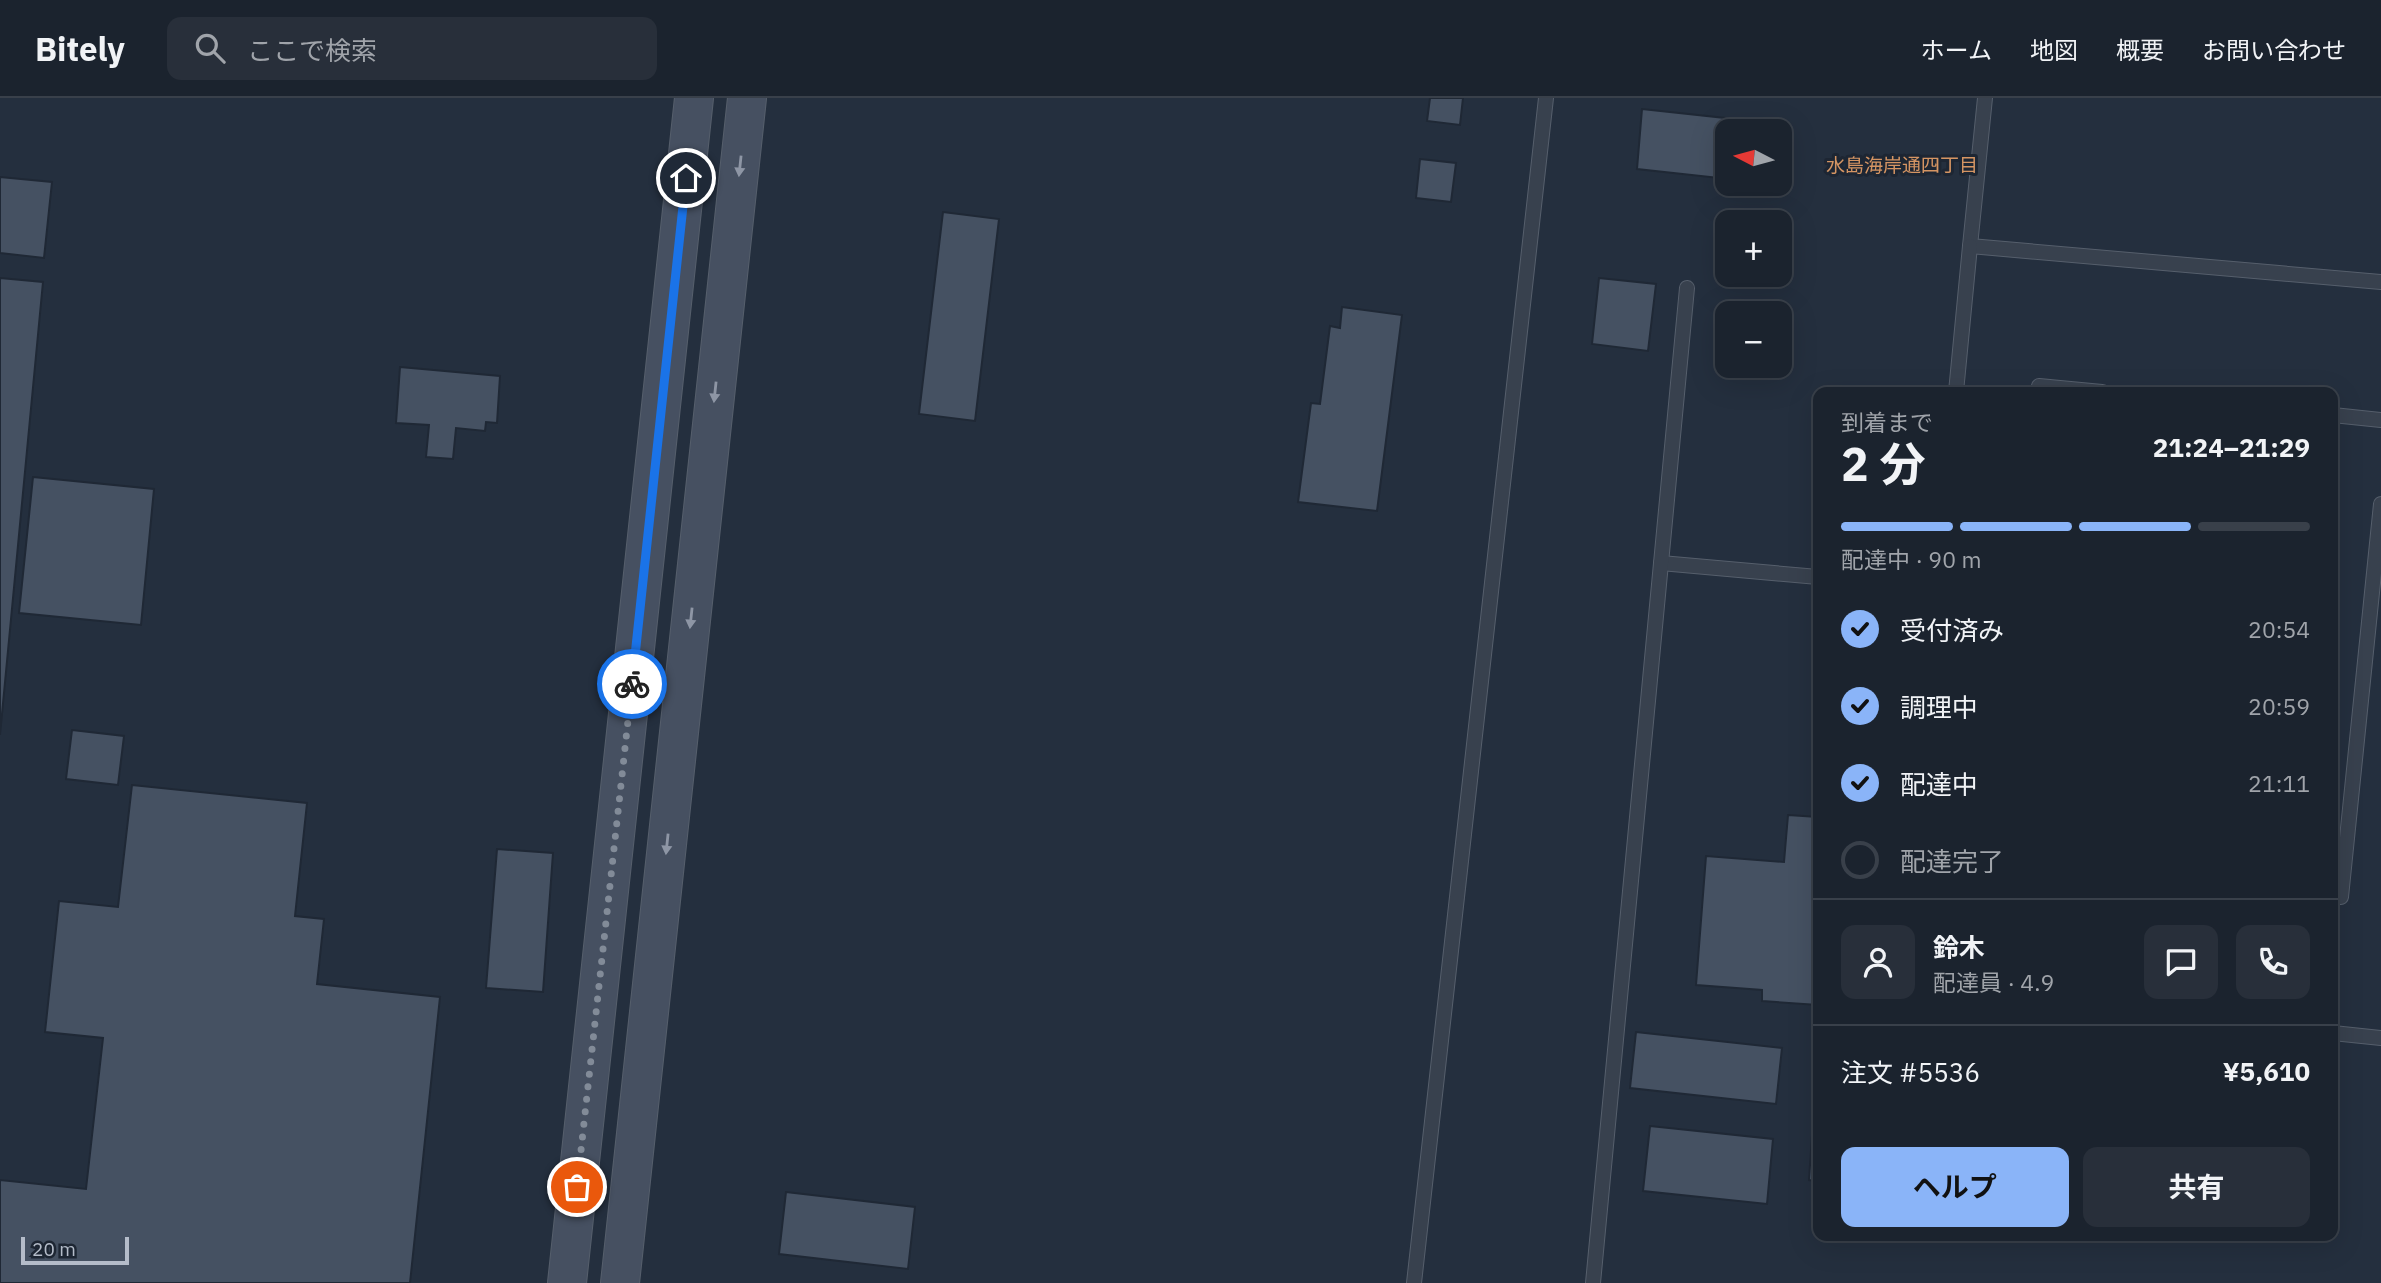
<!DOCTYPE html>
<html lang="ja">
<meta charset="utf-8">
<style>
body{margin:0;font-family:"IBM Plex Sans","Noto Sans JP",sans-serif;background:#282f3a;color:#f1f3f6;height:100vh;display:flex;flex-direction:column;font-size:26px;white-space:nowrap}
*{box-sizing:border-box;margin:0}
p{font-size:23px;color:#a0a4aa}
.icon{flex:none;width:38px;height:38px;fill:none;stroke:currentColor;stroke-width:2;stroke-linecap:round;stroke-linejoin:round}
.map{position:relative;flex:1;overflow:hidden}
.drawer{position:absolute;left:1813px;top:289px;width:525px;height:854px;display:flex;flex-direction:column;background:#1b232e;border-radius:14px;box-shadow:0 7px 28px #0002,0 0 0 2px #39404a}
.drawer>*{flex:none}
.needle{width:46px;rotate:276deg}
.buttons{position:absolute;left:1715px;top:21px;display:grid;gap:14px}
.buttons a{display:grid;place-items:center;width:77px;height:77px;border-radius:14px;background:#1b232e;box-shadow:0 7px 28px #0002,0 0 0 2px #39404a;font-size:35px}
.scale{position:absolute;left:21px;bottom:18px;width:108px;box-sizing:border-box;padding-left:7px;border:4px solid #b4bcc9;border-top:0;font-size:19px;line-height:24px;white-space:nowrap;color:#b4bcc9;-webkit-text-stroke:5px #1d2633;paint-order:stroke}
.pin{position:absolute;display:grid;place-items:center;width:60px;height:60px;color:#fff;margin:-30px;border:4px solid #fff;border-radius:50%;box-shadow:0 2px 7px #0007}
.courier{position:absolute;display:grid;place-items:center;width:70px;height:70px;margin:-35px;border:5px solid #1a73e8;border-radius:50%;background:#fff;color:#222;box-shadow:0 2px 9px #0007}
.overview em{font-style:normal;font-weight:700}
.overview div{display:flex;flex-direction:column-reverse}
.overview{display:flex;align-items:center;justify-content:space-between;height:119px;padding:0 28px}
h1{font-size:46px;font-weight:700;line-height:52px}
.bar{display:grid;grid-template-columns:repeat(4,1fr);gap:10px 7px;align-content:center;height:84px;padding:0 28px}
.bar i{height:9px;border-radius:5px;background:#39404a}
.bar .active{background:#8ab4f8}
.bar p{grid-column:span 4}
.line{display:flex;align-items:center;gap:18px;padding:0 28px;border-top:2px solid #39404a}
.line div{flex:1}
.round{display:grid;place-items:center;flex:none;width:74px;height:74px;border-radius:14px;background:#282f3a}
ol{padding:0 28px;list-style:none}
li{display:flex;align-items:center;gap:21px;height:77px}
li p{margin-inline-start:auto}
li .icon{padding:7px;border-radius:50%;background:#8ab4f8;color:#111;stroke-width:4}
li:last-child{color:#a0a4aa}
li i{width:38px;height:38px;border:4px solid #39404a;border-radius:50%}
.cta{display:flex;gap:14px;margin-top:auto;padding:14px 28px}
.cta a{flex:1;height:80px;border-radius:14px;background:#8ab4f8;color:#111;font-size:28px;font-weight:700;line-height:80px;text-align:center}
.cta a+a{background:#282f3a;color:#f1f3f6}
header{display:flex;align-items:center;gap:42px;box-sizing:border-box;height:98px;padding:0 35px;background:#1b232e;border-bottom:2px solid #39404a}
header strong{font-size:33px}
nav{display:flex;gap:38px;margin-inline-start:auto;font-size:24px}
.search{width:490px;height:63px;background:#282f3a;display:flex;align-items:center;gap:18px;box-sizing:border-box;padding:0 24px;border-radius:14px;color:#a0a4aa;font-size:26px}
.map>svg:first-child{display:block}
.building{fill:#455162;stroke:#1f2835;stroke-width:2}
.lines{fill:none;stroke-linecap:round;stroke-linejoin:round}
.lane-casing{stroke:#565f6c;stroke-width:16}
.secondary-casing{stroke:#565f6c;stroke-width:40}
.lane{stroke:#38414e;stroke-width:14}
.secondary{stroke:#465061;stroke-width:38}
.oneway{fill:#8e96a5}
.done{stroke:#828b98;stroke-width:7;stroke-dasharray:0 12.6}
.route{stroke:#1a73e8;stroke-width:9}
.labels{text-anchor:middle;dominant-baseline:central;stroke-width:6;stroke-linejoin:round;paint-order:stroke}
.neighbourhood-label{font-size:19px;fill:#d59563;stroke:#1d2633}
</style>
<header>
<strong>Bitely</strong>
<div class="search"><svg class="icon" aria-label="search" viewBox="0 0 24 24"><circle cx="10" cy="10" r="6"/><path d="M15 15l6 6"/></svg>ここで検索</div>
<nav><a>ホーム</a><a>地図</a><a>概要</a><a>お問い合わせ</a></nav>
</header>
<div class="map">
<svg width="2381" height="1185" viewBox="0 0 2381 1185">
<rect width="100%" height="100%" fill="#242f3e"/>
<g class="building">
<path d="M1430,0h33l-3,27 -33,-4z"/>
<path d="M1642,11l83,9 -6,60 -82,-9z"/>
<path d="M1420,61l36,4 -5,39 -35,-4z"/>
<path d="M0,79l52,5 -8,76 -44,-5z"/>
<path d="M943,114l56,7 -24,202 -56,-7z"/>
<path d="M0,180l43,4 -43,453z"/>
<path d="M1599,180l57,6 -8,67 -56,-7z"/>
<path d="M1342,209l60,8 -25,196 -79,-9 13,-99 9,1 10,-78 10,2z"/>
<path d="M400,269l100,9 -3,47 -11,-1 -1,9 -29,-3 -3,31 -27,-2 3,-32 -33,-2z"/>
<path d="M33,379l121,12 -13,136 -122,-12z"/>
<path d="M72,632l52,6 -6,49 -52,-6z"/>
<path d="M132,687l175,18 -12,113 29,3 -7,65 123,13 -30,286h-410v-103l86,9 17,-151 -58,-6 14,-131 59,6z"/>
<path d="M1788,717l30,2v188l-56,-4v-11l-66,-5 10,-129 78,6z"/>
<path d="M497,751l56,4 -10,139 -57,-4z"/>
<path d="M1636,934l146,16 -6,56 -146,-16z"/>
<path d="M1813,1024h5v59l-9,-1z"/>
<path d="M1650,1028l123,13 -6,65 -124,-13z"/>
<path d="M786,1094l129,15 -7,62 -129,-15z"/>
<path d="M1815,1097l3,1v25l-5,-1z"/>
</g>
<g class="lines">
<g class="lane-casing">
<g id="lane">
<path d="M1985,0l-15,148 411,36"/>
<path d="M1956,294l14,-146"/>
<path d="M2038,294l1,-6 63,6"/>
<path d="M2333,317l48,5"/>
<path d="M1661,465l157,14"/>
<path d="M2333,798l8,1 40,-393"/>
<path d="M2333,935l48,5"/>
<path d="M1414,1185l132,-1185"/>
<path d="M1593,1185l94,-995"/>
</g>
</g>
<g class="secondary-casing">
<g id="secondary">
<path d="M567,1185l127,-1185"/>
<path d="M620,1185l127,-1185"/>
</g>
</g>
<use href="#lane" class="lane"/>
<use href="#secondary" class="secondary"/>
</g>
<defs><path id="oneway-solid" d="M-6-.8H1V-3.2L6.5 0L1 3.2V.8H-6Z" transform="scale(1.75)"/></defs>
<g class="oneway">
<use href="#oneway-solid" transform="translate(740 68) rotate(96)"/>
<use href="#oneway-solid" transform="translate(715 294) rotate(96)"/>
<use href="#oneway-solid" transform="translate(691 520) rotate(96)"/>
<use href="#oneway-solid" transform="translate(667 746) rotate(96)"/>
</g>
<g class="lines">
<path class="done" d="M577,1089l55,-503"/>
<path class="route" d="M632,586l54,-506"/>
</g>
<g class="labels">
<g class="neighbourhood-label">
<text x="1902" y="67">水島海岸通四丁目</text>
</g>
</g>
</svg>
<div class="buttons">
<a><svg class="needle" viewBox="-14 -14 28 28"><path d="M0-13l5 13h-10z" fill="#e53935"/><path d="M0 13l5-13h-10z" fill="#a0a4aa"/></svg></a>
<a>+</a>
<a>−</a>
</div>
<div class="scale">20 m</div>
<div class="pin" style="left:577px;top:1089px;background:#ea580c"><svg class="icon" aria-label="bag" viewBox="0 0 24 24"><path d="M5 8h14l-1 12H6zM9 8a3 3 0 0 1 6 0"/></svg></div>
<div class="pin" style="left:686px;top:80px;background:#1f2937"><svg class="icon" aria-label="home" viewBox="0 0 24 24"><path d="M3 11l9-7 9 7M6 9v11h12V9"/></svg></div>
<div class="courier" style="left:632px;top:586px"><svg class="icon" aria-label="bike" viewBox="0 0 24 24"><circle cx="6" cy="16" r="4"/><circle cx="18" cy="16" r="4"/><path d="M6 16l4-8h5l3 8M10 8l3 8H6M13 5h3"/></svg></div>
<section class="drawer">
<div class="overview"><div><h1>2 分</h1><p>到着まで</p></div><em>21:24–21:29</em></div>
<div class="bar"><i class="active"></i><i class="active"></i><i class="active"></i><i></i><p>配達中 · 90 m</p></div>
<ol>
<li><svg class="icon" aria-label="check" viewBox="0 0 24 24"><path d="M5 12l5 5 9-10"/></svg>受付済み<p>20:54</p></li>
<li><svg class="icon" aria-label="check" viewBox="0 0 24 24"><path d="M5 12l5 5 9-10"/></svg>調理中<p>20:59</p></li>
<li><svg class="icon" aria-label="check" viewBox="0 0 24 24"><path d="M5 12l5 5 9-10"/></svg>配達中<p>21:11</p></li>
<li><i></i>配達完了</li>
</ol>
<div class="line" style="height:126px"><a class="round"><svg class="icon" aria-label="person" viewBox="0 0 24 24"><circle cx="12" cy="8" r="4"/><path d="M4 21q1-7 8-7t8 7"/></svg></a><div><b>鈴木</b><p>配達員 · 4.9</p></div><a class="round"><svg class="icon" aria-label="chat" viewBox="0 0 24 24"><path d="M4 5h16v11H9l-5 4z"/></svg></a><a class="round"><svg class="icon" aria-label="phone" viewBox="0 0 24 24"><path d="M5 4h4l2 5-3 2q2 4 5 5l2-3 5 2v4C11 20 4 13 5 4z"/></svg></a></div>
<div class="line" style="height:91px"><div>注文 #5536</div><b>¥5,610</b></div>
<div class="cta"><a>ヘルプ</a><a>共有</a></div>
</section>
</div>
